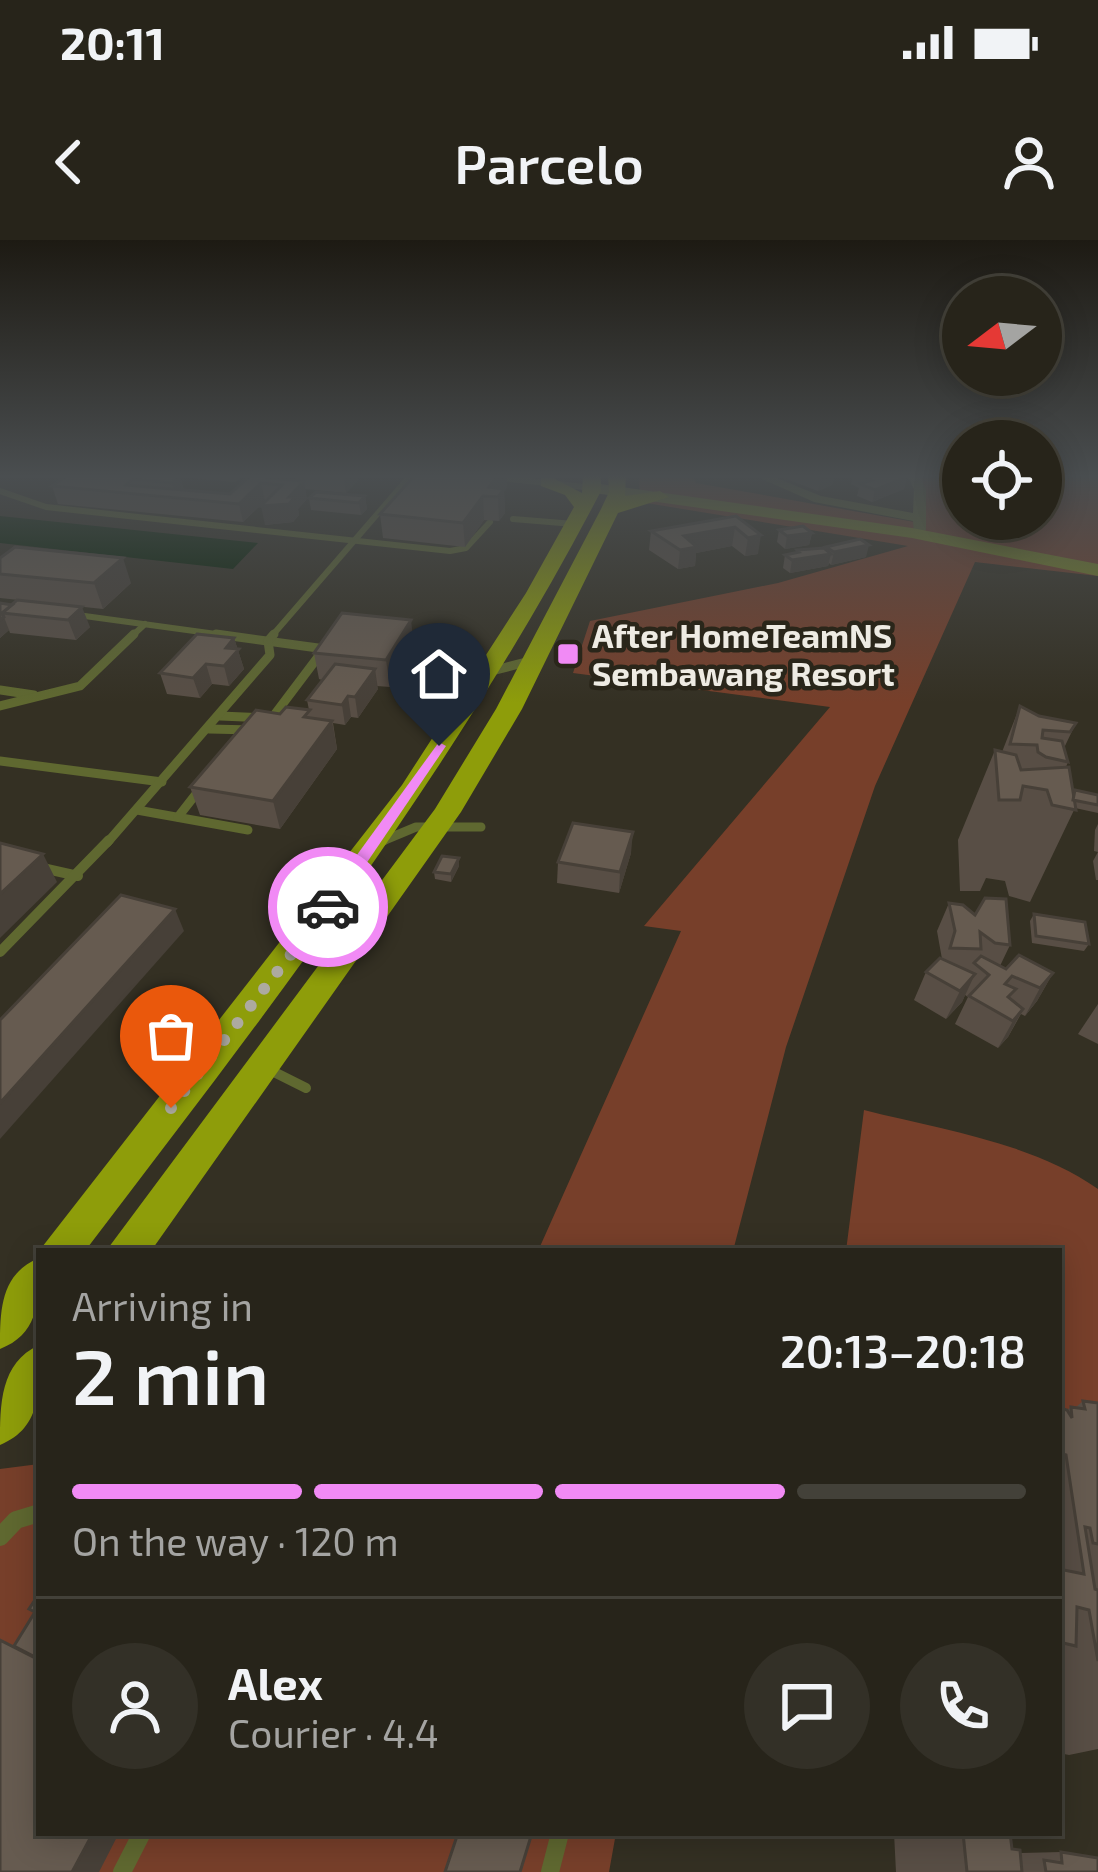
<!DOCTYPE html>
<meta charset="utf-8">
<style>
body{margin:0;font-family:"Exo 2",sans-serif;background:#333027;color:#f1f3f6;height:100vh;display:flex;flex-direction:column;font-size:45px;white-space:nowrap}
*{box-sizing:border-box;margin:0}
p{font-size:39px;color:#a4a4a2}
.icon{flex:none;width:66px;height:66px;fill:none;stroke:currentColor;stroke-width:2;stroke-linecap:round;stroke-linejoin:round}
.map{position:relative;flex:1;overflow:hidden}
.panel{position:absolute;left:36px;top:1008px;width:1026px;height:588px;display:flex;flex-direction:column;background:#27241a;border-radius:0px;box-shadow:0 6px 30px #0003,0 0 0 3px #434139}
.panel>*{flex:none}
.needle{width:78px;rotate:254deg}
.tools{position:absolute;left:942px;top:36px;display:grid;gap:24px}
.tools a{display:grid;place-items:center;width:120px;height:120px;border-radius:50%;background:#27241a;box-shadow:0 6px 30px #0003,0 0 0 3px #434139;font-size:60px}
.pin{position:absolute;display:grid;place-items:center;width:102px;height:102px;color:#fff;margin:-123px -51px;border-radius:50% 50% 50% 0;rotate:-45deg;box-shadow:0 0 12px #0007}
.pin .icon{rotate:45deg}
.courier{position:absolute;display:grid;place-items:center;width:120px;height:120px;margin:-60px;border:9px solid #f18af5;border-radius:50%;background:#fff;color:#222;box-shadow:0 3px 15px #0007}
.summary em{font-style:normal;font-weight:600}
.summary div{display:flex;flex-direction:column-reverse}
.summary{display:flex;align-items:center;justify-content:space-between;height:204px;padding:0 36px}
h1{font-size:78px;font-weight:600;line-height:90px}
.bar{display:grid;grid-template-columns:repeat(4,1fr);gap:18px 12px;align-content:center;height:144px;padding:0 36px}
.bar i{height:15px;border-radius:9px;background:#434139}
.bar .on{background:#f18af5}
.bar p{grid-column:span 4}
.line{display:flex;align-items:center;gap:30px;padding:0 36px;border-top:3px solid #434139}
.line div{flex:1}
.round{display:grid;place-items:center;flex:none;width:126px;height:126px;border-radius:63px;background:#333027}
.status{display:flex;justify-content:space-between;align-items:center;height:84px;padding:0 60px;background:#27241a;direction:ltr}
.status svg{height:33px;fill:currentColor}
header{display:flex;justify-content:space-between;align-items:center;height:156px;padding:0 36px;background:#27241a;font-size:54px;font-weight:600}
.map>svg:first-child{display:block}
.green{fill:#773f2a}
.water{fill:#011e00}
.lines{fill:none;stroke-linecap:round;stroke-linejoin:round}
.lane-far3{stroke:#5f6830;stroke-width:6}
.lane-far2{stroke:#5f6830;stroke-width:9}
.lane-far1{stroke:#5f6830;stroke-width:10}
.lane{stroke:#5f6830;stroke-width:18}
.street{fill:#5f6830;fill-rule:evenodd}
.secondary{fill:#7a8625;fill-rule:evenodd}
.primary{fill:#8e9d0a;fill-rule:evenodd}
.wall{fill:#584e45}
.shaded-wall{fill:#474038}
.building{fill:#665b50;stroke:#474038;stroke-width:3}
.route{fill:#f18af5}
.done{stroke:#adaaa0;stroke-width:12;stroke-dasharray:0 21.6}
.poi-dot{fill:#f18af5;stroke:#2a261a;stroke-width:4.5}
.labels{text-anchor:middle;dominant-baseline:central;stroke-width:9;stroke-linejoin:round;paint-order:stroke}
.far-poi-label{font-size:33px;font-weight:bold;fill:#eeebe3;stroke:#2a261a;text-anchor:start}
</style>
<div class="status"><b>20:11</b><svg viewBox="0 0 49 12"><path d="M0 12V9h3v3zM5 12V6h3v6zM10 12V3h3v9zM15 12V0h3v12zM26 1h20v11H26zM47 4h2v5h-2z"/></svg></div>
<header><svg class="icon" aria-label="back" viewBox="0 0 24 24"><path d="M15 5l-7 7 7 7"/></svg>Parcelo<svg class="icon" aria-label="person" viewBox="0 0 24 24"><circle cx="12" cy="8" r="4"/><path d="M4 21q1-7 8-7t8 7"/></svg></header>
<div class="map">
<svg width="1098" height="1632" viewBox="0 0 1098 1632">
<rect width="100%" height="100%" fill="#343023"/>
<g class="green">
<path d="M639,235h53l4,8 230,41 -6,-49h43v44h78v-44h57v101l-123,-14 -100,224 -89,261 -53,204h-195l143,-320 -37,-5 186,-219 -257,-34 17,-52 188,-38 130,-37 -268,-44z"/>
<path d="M864,870c78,20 167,32 234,79v254l-39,-8v-184h-213z"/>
<path d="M39,1224v369h577l-7,39h-609v-403z"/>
</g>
<path class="water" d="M0,275v1l258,27 -25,26 -233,-26z"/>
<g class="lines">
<g class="lane-far3">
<path d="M475,235l118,13"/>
<path d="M0,251l46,16 404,44 16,-3 24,-26"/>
<path d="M513,279l61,5"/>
<path d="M70,374l168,23"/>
<path d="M131,397l14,-13"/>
<path d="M271,397l140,-162"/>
</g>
<g class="lane-far2">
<path d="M216,394l102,14v9l-46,61 -52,-2"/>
<path d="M268,401l6,-7"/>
<path d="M415,423l73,9 42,-11"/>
<path d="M0,450l34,5"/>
<path d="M0,466l80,-20 54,-52"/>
<path d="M209,489l45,1"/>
<path d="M0,521l162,21"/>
<path d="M137,570l111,20"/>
<path d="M178,577l25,-32"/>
<path d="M380,602l36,-15h65"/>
<path d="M107,603l163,-188 -2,-14"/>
</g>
<g class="lane-far1">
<path d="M380,602l4,-2"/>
<path d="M38,627l40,9"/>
<path d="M0,712l109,-112"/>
<path d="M264,827l42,21"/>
</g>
<g class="lane">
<path d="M0,1297l16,-17 23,-7"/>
<path d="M122,1632l20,-39"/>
<path d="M550,1632l10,-39"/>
</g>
<path class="street" d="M753,235h16l52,21 92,17 1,-24 -7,-14h12l7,14v41l-12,3 -1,-12 -99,-19z"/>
<path class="secondary" d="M593,243l319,45 186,36v12l-186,-38 -325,-46v-8z"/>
<g class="primary">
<path d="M583,235h18v16c-142,273 -329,515 -516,760h-46l363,-466 124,-192 48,-86 -9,-12 -24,-9v-8h12l29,15z"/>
<path d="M608,235h18l-1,21 35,-5 9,6 -51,16 -96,196 -61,103 -310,439h-45l329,-442 61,-100 105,-200 8,-17z"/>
<path d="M39,1018c0,39 2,75 -39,91 0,-38 0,-75 39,-91z"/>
<path d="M39,1105c0,41 5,82 -39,100 0,-41 0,-82 39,-100z"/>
</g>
</g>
<g class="wall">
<path d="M29,235h215l-9,7 -55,-5 4,13 46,4 21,-19h23l1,3 22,3 -1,-6h67l-17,18 -41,-4 2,10 -9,10 1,6 -6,7 -28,3v-24l-22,21 -185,-18 -6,-18 11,-7z"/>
<path d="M415,235h92v12l-3,4 1,22 -6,8 -15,-1 -19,27 -82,-9 -3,-24z"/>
<path d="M781,235h54l-3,10 -14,6 -37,-14z"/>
<path d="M853,235l30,1 24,1 -3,12 -32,13 -15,-6 2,-8 -8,-4z"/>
<path d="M365,256l2,13 -6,6 -50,-5 -2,-12z"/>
<path d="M736,276l22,38 -13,2 -13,-10 -36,7 -1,13 -17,3 -29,-19 2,-19z"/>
<path d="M779,290l33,3 -3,12 -24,4 -8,-7z"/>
<path d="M826,307l40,10 -35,8 -2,-2 -1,3 -38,7 -7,-5 2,-13 11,-2 1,-3 28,-1z"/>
<path d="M0,318l131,25 -28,26 -103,-11z"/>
<path d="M17,360l73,27 -14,13 -66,-7 -1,-3 -9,8v-35l11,2z"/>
<path d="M234,398l10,31 -15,17 -17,-2 -12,14 -33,-4 -7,-21z"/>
<path d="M414,406l-24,41 -13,-1 1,3 -20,29 -7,-1 -6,8 -12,-2 4,26 -57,80 -80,-14 -10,-28 90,-73 29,-4 -2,-10 15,-20 -3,-1 -5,-26z"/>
<path d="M1020,466l19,10 37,7 -12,25 4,14 -2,5 7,27 2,-4 23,5v18l-23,-5 -45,94 -21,-6 -4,-15 -19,-3 -6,13h-20l-2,-51 37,-90 7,2z"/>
<path d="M1098,584v28l-4,-1 1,-21z"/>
<path d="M1098,612v28h-2l-3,-19z"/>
<path d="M631,613l-12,40 -62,-10 1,-21z"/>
<path d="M459,626l-8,16 -16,-3 -1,-7z"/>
<path d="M949,663l61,42 -10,21 6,3 47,4 -16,28 -12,15 -4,-2 -13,23 -10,11 -43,-24 13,-27 -3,-2 -3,7 -16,17 -32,-19 12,-28 16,-13 -5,-28z"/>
<path d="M1034,674l55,30 -5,7 -52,-8 -2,-22z"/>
<path d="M1098,764v40l-20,-10z"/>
<path d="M1083,1161l15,2v346l-29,6 -10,-2v-345l8,2 4,-3h5z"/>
<path d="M894,1593h116l2,16 9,4 40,-1 37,20h-202z"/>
</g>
<g class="shaded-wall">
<path d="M343,235h20l-17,18z"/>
<path d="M498,235h9v12l-3,4 1,22 -6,8 -1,-24 -9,-10z"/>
<path d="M822,235h13l-3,10 -14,6z"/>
<path d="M180,236l5,18 -9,4 -4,-15z"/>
<path d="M907,237l-3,12 -32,13 3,-12z"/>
<path d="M304,241l3,18 -9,10 1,6 -6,7 -28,3 -4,-19 28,-9z"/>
<path d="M261,243l4,18 -22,21 -4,-18z"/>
<path d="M365,256l2,13 -6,6 -2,-12z"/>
<path d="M483,256l1,24 -19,27 -2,-24z"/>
<path d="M735,287l-3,19 -36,7 -1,13 -17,3 2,-19 4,-14z"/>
<path d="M812,293l-3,12 -24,4 2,-13z"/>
<path d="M761,295l-3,19 -13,2 3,-18z"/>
<path d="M869,305l-3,12 -35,8 3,-13z"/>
<path d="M831,314l-3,12 -38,7 2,-13z"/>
<path d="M123,318l8,25 -28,26 -9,-26z"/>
<path d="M82,367l8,20 -14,13 -8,-20z"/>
<path d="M4,377l5,13 -9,8v-18z"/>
<path d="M411,380l3,26 -24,41 -4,-27z"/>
<path d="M234,398l10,31 -15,17 -5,-20 2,-18z"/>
<path d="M206,424l6,20 -12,14 -7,-20z"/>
<path d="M375,429l3,20 -20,29 -3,-21z"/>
<path d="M348,456l3,21 -6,8 -3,-20z"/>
<path d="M332,481l5,28 -57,80 -7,-28z"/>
<path d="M633,592l-2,21 -12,40 1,-21z"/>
<path d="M43,614l14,28 -57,56v-44z"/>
<path d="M459,618v8l-8,16v-8z"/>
<path d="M175,669l9,22 -184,208v-36z"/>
<path d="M1053,733l-16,28 -12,15 15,-28z"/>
<path d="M975,734l-13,28 -16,17 14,-28z"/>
<path d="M1023,769l-15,28 -10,11 15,-27z"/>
<path d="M93,1593h26l-20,39h-27z"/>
</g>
<g class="building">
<path d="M68,235l112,1 -8,7 -39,-4 -7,6 104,9 21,-19h18l-2,3 37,3 -15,16h6l-6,7 -28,2 21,-21 -21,-2 -22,21 -187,-18z"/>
<path d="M415,235h83l-9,12 15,2 -6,8 -15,-1 -20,27 -83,-9z"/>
<path d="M860,235h41l6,2 -32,13 -15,-6 12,-4z"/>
<path d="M316,252l49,4 -6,7 -50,-5z"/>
<path d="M736,276l25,19 -13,3 -13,-11 -51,9 13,11 -17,3 -29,-19z"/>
<path d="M803,286l9,7 -25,3 -8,-6z"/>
<path d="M860,299l9,6 -35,7 -8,-5z"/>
<path d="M15,307l108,11 -29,25 -94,-9v-16z"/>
<path d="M824,308l7,6 -39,6 -7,-5 14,-3 -2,-2z"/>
<path d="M17,360l65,7 -14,13 -66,-7z"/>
<path d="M0,363l12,2 -10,8 2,4 -4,3z"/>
<path d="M342,373l69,7 -25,40 -72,-7z"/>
<path d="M197,394l37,4 -8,10 13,1 -15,17 -18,-2 -13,14 -33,-5z"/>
<path d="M335,424l40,5 -20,28 -7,-1 -6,9 -35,-5z"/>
<path d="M1020,466l19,10 37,7 -6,9 -27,-2 -1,8 20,3 6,21 -22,-5 -8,-5 -1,-7 -27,-1z"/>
<path d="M286,467l24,3 -6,7 28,4 -59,80 -83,-14 66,-77 24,4z"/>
<path d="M995,510l21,5 5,15 48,-3 7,43 -24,-5 -5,-15 -24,-4 -3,14h-21z"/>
<path d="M1075,550l23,5v10l-25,-5z"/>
<path d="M573,583l60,9 -13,40 -62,-10z"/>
<path d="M0,603l43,11 -43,40z"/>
<path d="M442,616l17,2 -8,16 -17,-2z"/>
<path d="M121,655l54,14 -175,194v-83z"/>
<path d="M985,658l21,1 4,46 -15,-2 -15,-11 1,17 -31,-1 5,-17 -6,-28 14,2 12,10z"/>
<path d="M1034,674l51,8 4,22 -53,-8z"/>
<path d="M1019,715l34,18 -13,15 -28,-12 -7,8 11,5 -8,8 15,12 -10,12 -44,-25 20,-21 -15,-12 7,-7 25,13z"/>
<path d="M940,718l35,16 -15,17 -34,-19z"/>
<path d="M1083,1161l15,2v141l-5,-1 -3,-15 -5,-1 10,62 3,1v71l-9,-51 -12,-3 -1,39 -17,-4v-73l25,5 -18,-119 -7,-2v-45l8,2 5,8 -1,-11 14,2z"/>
<path d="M39,1354v20l-10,-5z"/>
<path d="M35,1372l4,2v45l-25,-13z"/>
<path d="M0,1400l39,20v173h54l-21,39h-72z"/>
<path d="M458,1593h74l-12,39h-75z"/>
<path d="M963,1593h47l2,16 8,1 2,22h-55z"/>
<path d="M1061,1612l37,6v14h-52l-2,-12 18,3z"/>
</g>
<linearGradient id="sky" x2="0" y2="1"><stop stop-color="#1d1a13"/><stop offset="0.51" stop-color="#4a4e50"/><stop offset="1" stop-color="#4a4e50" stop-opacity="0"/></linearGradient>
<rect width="1098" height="463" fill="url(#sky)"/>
<path class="route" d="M439,502l7,4 -112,165h-12v-8z"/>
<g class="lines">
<path class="done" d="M171,868l157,-201"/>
</g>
<rect class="poi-dot" x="556" y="402" width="24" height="24" rx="6"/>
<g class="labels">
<g class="far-poi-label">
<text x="592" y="395">After HomeTeamNS<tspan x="592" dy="38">Sembawang Resort</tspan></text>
</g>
</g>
</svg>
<div class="tools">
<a><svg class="needle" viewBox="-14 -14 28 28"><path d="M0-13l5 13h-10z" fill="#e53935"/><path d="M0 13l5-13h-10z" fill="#a4a4a2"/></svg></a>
<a><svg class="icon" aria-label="locate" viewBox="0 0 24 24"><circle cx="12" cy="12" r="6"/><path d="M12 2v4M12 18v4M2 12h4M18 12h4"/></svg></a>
</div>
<div class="pin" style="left:171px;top:868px;background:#ea580c"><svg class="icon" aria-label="bag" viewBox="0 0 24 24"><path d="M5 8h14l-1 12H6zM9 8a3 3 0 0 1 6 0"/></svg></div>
<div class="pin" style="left:439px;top:506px;background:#1f2937"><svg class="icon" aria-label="home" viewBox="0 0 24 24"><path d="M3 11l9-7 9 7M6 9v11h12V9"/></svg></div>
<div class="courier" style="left:328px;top:667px"><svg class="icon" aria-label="car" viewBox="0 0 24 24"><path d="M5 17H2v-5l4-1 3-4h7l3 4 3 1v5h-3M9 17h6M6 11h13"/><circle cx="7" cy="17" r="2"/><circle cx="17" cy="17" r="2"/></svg></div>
<section class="panel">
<div class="summary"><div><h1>2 min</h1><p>Arriving in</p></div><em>20:13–20:18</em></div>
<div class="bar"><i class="on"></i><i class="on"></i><i class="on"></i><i></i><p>On the way · 120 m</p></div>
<div class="line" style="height:216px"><a class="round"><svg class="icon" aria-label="person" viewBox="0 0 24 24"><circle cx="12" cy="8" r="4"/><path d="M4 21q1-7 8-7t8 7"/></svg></a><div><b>Alex</b><p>Courier · 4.4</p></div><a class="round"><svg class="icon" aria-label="chat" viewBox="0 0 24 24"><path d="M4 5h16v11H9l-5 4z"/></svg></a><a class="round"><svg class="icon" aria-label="phone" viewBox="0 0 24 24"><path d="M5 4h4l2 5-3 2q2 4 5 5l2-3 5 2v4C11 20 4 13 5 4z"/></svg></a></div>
</section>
</div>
